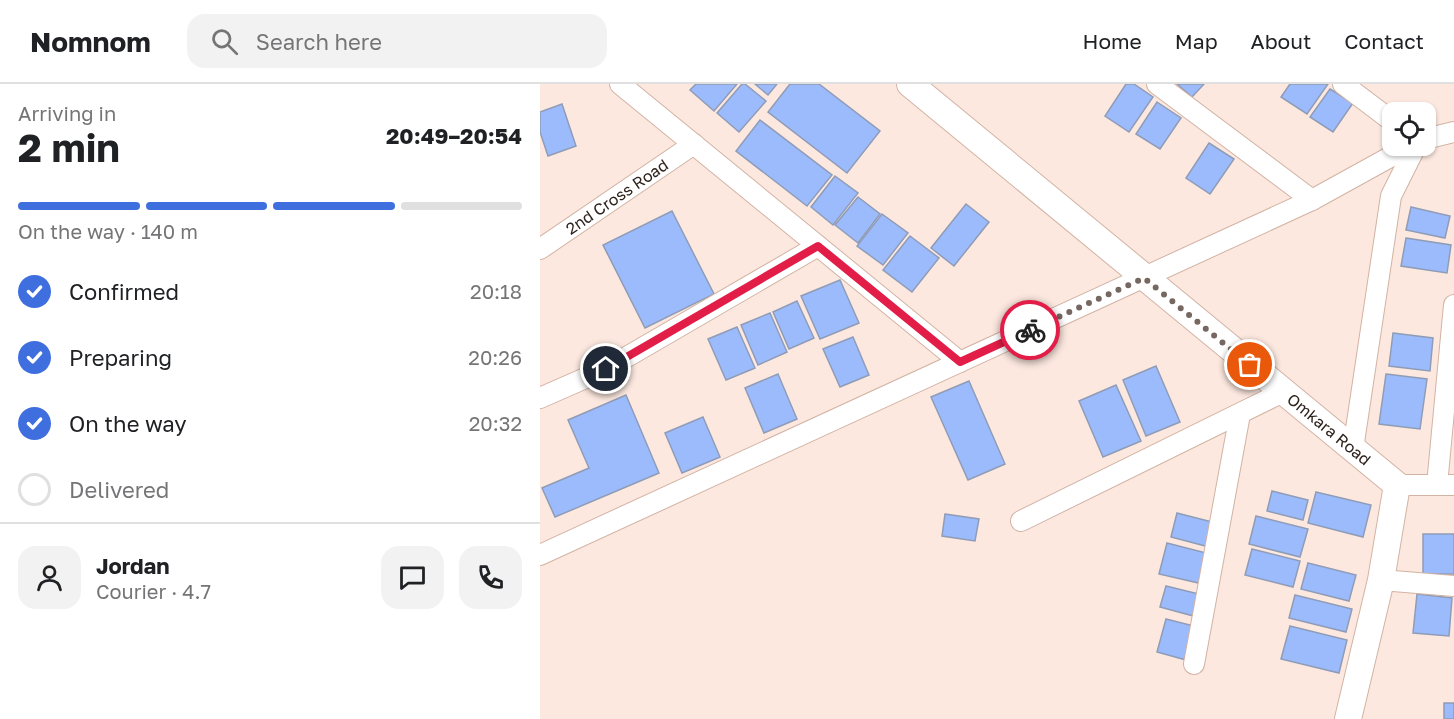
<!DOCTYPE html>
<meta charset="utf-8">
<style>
body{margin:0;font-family:"Golos Text",sans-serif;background:#f2f2f2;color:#202124;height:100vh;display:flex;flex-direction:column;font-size:22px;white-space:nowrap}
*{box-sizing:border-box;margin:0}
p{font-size:20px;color:#757577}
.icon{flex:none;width:33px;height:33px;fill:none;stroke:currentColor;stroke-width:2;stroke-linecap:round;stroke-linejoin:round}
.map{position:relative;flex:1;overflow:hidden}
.drawer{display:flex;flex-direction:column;background:#fff;width:540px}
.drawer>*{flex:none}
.fabs{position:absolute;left:842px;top:18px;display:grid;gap:12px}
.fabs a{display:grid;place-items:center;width:54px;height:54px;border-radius:12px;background:#fff;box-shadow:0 2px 4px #0004;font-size:30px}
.pin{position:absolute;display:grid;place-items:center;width:51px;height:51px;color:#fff;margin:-26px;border:3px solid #fff;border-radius:50%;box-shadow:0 2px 6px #0007}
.courier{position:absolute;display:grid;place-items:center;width:60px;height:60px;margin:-30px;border:4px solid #e11d48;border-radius:50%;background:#fff;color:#222;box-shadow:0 2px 8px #0007}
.summary em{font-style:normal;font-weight:700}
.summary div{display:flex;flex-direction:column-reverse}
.summary{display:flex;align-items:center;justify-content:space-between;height:102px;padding:0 18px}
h1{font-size:39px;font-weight:700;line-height:45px}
.bar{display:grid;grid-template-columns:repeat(4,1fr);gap:9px 6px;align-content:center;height:72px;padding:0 18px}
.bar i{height:8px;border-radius:4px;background:#e0e0e0}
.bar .active{background:#3f6edf}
.bar p{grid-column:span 4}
.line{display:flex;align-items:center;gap:15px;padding:0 18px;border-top:2px solid #e0e0e0}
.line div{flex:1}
.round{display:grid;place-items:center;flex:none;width:63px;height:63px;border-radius:18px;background:#f2f2f2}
ol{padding:0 18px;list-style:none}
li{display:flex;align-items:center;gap:18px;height:66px}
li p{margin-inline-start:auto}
li .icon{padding:6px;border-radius:50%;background:#3f6edf;color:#fff;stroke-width:4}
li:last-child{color:#757577}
li i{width:33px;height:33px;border:3px solid #e0e0e0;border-radius:50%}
header{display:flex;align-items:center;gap:36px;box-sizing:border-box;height:84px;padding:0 30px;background:#fff;border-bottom:2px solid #e0e0e0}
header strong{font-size:28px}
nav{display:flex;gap:33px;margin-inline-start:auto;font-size:21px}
.search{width:420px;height:54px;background:#f2f2f2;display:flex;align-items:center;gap:15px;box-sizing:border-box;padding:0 21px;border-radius:18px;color:#757577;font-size:22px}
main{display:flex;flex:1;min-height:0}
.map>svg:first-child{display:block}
.building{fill:#9cbbfc;stroke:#8f9cb7;stroke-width:1.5}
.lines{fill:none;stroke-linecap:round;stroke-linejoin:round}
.minor-casing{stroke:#d2b3a4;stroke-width:22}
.tertiary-casing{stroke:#d2b3a4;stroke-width:28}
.minor{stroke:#fff;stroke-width:20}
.tertiary{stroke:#fff;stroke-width:26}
.done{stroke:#766761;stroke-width:6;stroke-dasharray:0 10.8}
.route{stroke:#e11d48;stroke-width:8}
.labels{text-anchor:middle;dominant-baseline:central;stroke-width:4.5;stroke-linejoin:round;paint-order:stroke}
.street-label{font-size:16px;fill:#2e221d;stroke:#fafafa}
</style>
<header>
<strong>Nomnom</strong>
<div class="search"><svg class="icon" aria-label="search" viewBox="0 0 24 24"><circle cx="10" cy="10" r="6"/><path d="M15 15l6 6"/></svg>Search here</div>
<nav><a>Home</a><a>Map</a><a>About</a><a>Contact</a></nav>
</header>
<main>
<section class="drawer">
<div class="summary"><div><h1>2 min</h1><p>Arriving in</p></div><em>20:49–20:54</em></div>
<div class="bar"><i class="active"></i><i class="active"></i><i class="active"></i><i></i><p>On the way · 140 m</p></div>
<ol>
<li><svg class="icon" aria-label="check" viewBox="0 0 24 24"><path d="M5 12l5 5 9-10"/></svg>Confirmed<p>20:18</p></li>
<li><svg class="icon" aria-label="check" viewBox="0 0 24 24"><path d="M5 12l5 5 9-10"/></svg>Preparing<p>20:26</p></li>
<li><svg class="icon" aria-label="check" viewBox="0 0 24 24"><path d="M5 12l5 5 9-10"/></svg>On the way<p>20:32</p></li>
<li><i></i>Delivered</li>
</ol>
<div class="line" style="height:108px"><a class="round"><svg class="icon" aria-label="person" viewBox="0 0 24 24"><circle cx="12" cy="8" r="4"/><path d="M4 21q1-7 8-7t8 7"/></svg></a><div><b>Jordan</b><p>Courier · 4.7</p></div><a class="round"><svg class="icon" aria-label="chat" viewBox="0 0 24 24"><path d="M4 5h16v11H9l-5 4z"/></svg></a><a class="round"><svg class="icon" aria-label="phone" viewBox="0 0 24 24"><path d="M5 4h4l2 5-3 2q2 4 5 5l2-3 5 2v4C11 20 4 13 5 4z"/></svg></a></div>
</section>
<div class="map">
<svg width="914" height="635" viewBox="0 0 914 635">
<rect width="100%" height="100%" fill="#fce8df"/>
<g class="building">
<path d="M156,0h41l-23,27 -24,-21z"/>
<path d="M202,0h3l21,17 -27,31 -22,-19z"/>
<path d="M215,0h22l-9,11z"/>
<path d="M250,0h29l61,47 -33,42 -79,-61z"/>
<path d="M586,0h8l19,13 -24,35 -24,-16z"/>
<path d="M637,0h27l-12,13z"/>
<path d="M750,0h38l-21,30 -26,-17z"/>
<path d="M790,5l23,14 -20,29 -23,-15z"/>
<path d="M617,18l24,16 -21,31 -24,-15z"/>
<path d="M22,20l14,42 -28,10 -8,-24v-20z"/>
<path d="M220,36l72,55 -25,31 -71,-55z"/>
<path d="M669,59l25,16 -24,35 -24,-16z"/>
<path d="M295,92l23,17 -25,32 -22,-18z"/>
<path d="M318,113l22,17 -22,29 -23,-18z"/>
<path d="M426,120l23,18 -35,44 -23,-18z"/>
<path d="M871,123l39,9 -5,22 -39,-8z"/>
<path d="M132,127l42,83 -69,34 -42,-83z"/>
<path d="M342,130l26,19 -25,32 -26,-19z"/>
<path d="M370,152l29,22 -27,34 -29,-22z"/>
<path d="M866,154l45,7 -4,28 -46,-7z"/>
<path d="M300,196l19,43 -39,16 -19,-43z"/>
<path d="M257,217l17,37 -25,11 -16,-37z"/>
<path d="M230,229l17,39 -29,13 -17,-40z"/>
<path d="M197,243l18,41 -29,12 -18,-41z"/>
<path d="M853,249l40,5 -3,33 -41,-5z"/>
<path d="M313,253l16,38 -29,12 -17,-38z"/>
<path d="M616,282l24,56 -34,14 -23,-56z"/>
<path d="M238,290l19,45 -33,14 -19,-45z"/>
<path d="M846,290l41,5 -7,50 -41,-5z"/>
<path d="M429,297l36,83 -37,16 -37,-83z"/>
<path d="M576,301l25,56 -38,16 -24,-56z"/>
<path d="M86,311l33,78 -104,44 -13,-29 47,-20 -21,-48z"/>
<path d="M163,333l17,40 -38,16 -17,-40z"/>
<path d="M732,407l36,9 -5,20 -36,-9z"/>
<path d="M776,408l55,13 -8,32 -55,-14z"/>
<path d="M637,429l43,11 -7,24 -42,-11z"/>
<path d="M405,430l34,5 -4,22 -33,-5z"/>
<path d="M716,432l52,13 -8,28 -51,-13z"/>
<rect x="883" y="450" width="31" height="40"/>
<path d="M627,459l43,11 -7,30 -44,-10z"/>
<path d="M712,465l48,12 -7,26 -48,-12z"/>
<path d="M768,479l48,12 -7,26 -48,-12z"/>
<path d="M626,502l37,9 -6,22 -37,-10z"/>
<path d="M877,510l35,4 -3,38 -36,-3z"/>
<path d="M755,511l57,14 -6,23 -57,-14z"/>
<path d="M626,535l28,7 -8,34 -29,-8z"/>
<path d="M750,542l57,14 -8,33 -58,-14z"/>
<rect x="904" y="619" width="10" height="16"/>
</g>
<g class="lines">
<g class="minor-casing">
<g id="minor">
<path d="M80,0l340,278"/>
<path d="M617,0l155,116"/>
<path d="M803,0l49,37"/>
<path d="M885,55l29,-7"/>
<path id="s1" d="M0,165l154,-105"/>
<path d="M0,314l66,-29 212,-123"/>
<path d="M813,365l38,-253 25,-50"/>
<path d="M857,401h57"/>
<path d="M897,401l17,-180"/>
<path d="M481,437l262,-129"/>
<path d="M0,471l772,-355 98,-54"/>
<path d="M841,496l73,6"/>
<path d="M654,580l46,-250"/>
</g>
</g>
<g class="tertiary-casing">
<g id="tertiary">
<path id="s2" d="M370,0l487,401 -16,95 -33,139"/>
</g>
</g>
<use href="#minor" class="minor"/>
<use href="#tertiary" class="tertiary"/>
</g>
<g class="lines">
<path class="done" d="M490,246l114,-52 106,87"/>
<path class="route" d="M66,285l212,-123 142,116 70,-32"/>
</g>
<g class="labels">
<g class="street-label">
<text stroke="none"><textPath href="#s1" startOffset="93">2nd Cross Road</textPath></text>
<text stroke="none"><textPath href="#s2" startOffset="543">Omkara Road</textPath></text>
</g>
</g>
</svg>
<div class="fabs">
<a><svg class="icon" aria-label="locate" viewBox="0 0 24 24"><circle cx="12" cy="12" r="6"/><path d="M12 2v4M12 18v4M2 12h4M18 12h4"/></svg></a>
</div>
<div class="pin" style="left:710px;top:281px;background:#ea580c"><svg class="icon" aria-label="bag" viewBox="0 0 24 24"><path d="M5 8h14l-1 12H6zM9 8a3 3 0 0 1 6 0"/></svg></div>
<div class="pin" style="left:66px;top:285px;background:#1f2937"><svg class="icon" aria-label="home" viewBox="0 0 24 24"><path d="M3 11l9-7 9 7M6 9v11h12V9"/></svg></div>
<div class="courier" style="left:490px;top:246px"><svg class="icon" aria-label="bike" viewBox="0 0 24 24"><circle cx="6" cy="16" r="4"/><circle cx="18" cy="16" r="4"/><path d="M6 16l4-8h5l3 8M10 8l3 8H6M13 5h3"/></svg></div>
</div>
</main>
